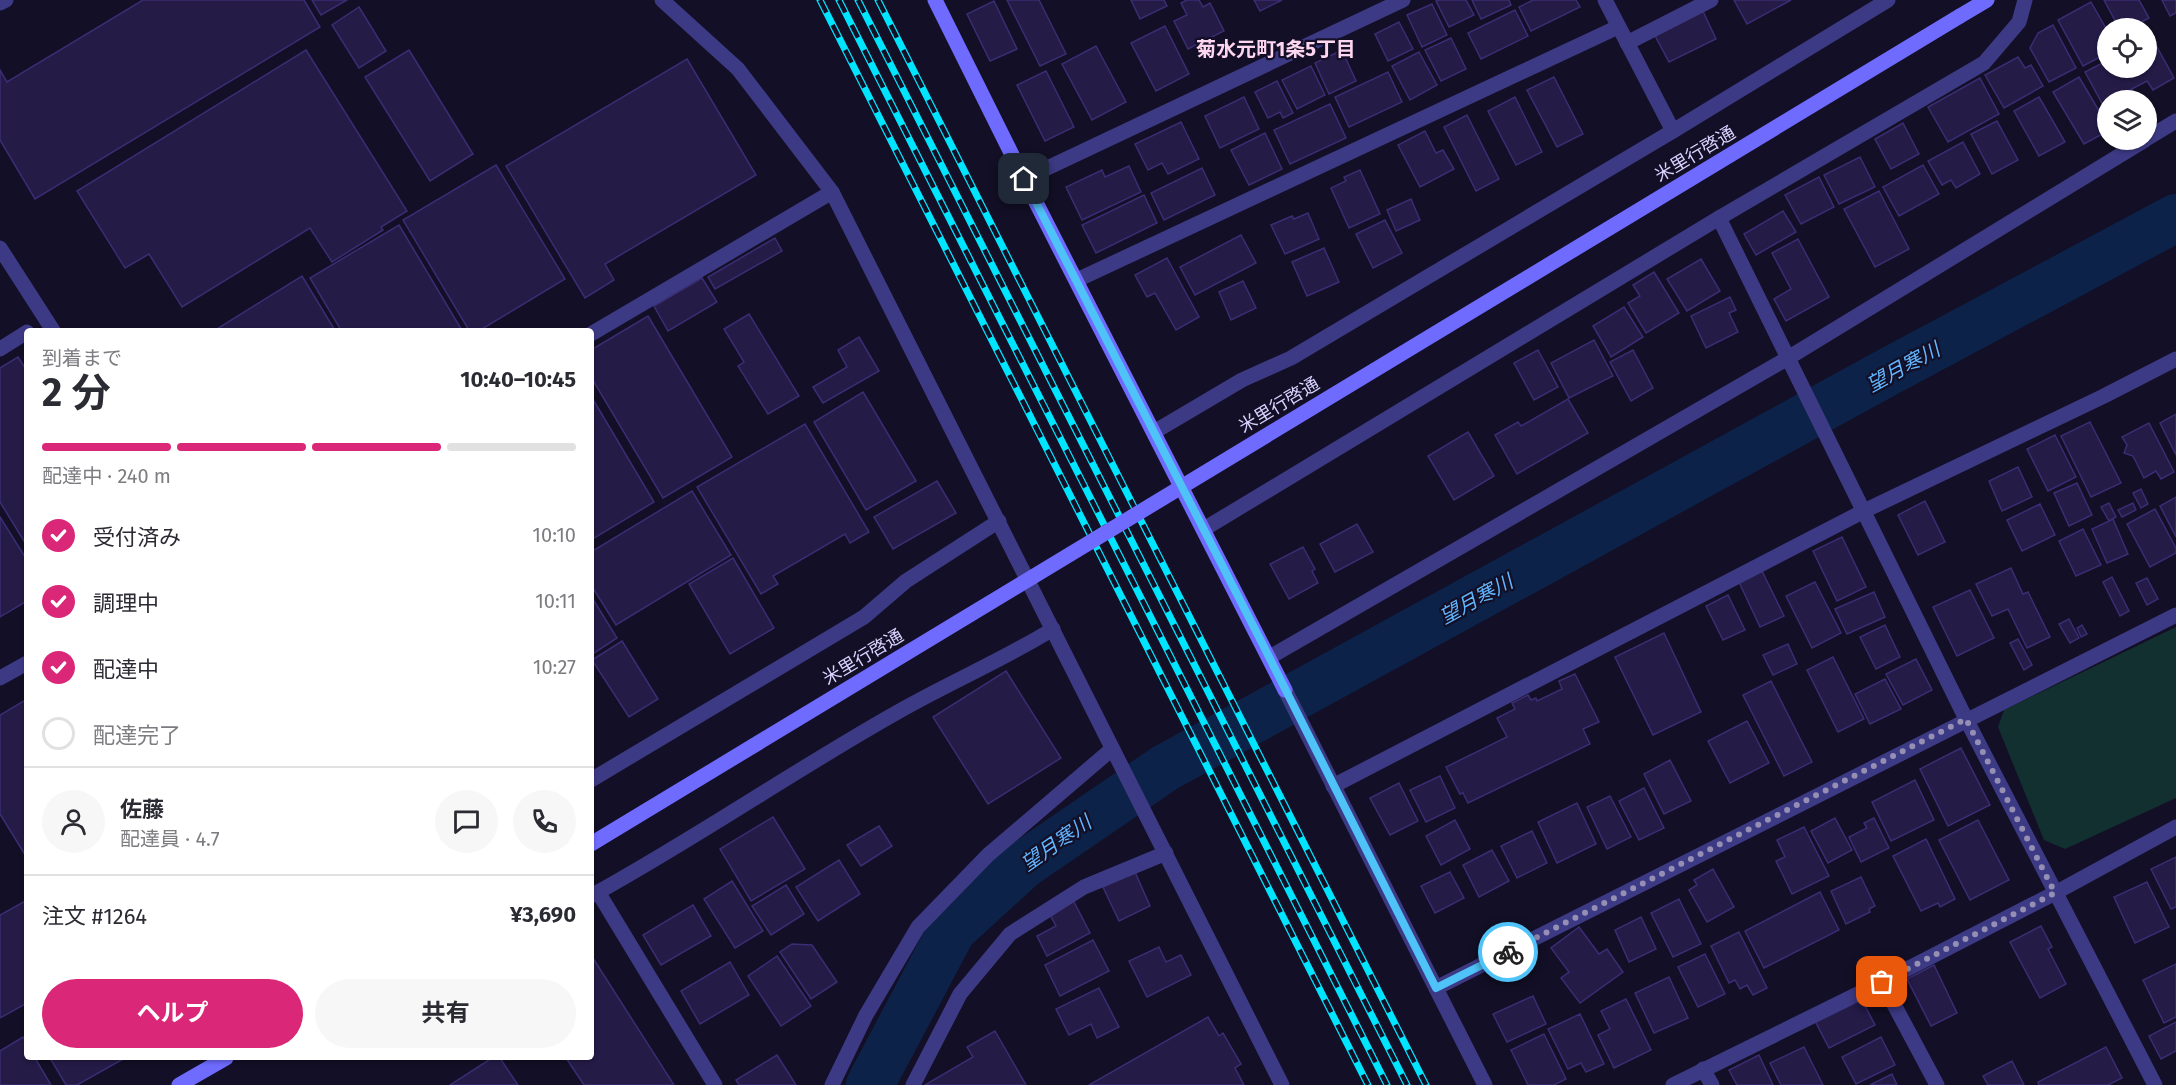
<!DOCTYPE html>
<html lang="ja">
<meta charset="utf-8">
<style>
body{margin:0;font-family:"Fira Sans","Noto Sans JP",sans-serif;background:#f7f7f7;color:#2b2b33;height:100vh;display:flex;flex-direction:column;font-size:22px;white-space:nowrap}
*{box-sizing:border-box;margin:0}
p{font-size:20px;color:#7c7c81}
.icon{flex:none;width:33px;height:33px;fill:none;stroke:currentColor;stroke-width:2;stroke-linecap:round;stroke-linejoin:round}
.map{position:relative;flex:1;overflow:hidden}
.panel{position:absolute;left:24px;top:328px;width:570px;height:732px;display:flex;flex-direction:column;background:#fff;border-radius:6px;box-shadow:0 2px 4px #0004}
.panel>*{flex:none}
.buttons{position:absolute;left:2097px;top:18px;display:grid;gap:12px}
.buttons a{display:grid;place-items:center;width:60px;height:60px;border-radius:50%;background:#fff;box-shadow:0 2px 4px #0004;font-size:30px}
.pin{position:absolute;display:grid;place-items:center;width:51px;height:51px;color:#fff;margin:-26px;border-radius:12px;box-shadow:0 3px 9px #0006}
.courier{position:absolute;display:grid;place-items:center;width:60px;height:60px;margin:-30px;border:4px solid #4fc3f7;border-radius:50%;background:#fff;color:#222;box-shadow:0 2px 8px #0007}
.head em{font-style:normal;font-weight:700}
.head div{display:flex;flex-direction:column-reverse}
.head{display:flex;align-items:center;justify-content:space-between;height:102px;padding:0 18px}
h1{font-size:39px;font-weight:700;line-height:45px}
.bar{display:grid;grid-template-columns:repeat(4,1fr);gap:9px 6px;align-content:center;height:72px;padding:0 18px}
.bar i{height:8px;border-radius:4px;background:#e1e1e2}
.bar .on{background:#db2777}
.bar p{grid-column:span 4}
.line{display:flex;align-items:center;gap:15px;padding:0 18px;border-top:2px solid #e1e1e2}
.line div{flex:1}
.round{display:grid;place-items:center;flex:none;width:63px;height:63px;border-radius:32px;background:#f7f7f7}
ol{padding:0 18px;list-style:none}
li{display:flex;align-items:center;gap:18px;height:66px}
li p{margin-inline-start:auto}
li .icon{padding:6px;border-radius:50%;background:#db2777;color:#fff;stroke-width:4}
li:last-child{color:#7c7c81}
li i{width:33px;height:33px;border:3px solid #e1e1e2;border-radius:50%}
.button{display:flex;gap:12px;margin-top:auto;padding:12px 18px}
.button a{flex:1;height:69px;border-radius:36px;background:#db2777;color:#fff;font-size:24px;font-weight:700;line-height:69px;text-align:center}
.button a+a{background:#f7f7f7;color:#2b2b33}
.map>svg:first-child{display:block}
.green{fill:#12302f}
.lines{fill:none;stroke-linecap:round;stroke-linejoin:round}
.river{stroke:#0c2248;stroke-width:48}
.building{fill:#241b47;stroke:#3b2d73;stroke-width:1.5}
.street{stroke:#3d3a85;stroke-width:15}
.secondary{stroke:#6f6bff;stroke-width:15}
.rail-casing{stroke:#00e5ff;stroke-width:7}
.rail{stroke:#130f26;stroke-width:4.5;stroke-dasharray:14;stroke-linecap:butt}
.secondary-bridge{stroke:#6f6bff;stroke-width:15}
.done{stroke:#948fb3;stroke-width:6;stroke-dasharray:0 10.8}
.route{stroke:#4fc3f7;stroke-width:8}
.labels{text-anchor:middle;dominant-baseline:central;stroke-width:4.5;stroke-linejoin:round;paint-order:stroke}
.street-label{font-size:18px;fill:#d9d4ff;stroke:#130f26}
.neighbourhood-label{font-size:20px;font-weight:bold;fill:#ffd6f0;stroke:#130f26}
.water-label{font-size:20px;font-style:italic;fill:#62b6ff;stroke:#130f26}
</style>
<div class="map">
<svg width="2176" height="1085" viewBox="0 0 2176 1085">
<rect width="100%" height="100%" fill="#130f26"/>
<path class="green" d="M2176,627v171l-111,51 -21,-9 -46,-113 6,-17z"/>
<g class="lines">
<path class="river" d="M870,1085l82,-155 71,-65 142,-97 721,-395 290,-155"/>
</g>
<g class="building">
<path d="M143,0h161l16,27 -285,172 -35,-59v-70l7,12z"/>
<path d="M312,0h35l-26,15z"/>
<path d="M1007,0h32l27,54 -26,12z"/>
<path d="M1131,0h33l3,6 -27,13z"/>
<path d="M1187,0h12l4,7 7,-4 14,28 -36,18 -14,-28 13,-6 -6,-12z"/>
<path d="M1254,0h28l-22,11z"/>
<path d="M1439,0h27l8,15 -25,12 -13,-26z"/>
<path d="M1472,0h37l2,5 -30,14z"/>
<path d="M1533,0h43l4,7 -49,24 -12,-24z"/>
<path d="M1734,0h57l-44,24z"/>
<path d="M2104,0h35l10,18 -19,10h-11z"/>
<path d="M2162,0h14v13l-6,3z"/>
<path d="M994,1l23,48 -27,12 -23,-47z"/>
<path d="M2091,2l17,30v21l-25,13 -25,-46z"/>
<path d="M1432,4l15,31 -25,12 -15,-32z"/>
<path d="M359,7l27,44 -27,17 -27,-43z"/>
<path d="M1701,7l15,32 -47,23 -16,-30z"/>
<path d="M1515,10l13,26 -47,23 -13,-26z"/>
<path d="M1399,22l14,27 -25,12 -13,-27z"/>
<path d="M2053,25l23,43 -27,14 -19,-34 8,-15z"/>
<path d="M1165,26l24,48 -33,17 -25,-48z"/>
<path d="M2151,36l23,42 -21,12 -6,-9 -36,19h-3l-5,5 -18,-33 23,-12v8h38v-30z"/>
<path d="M1451,38l15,31 -25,12 -16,-31z"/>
<path d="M1096,46l30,56 -34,18 -30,-56z"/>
<path d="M306,50l101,161 -26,16 2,3 -51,32 -22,-34 -128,79 -33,-53 -24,14 -48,-77z"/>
<path d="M409,50l64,104 -43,27 -65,-104z"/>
<path d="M1342,50l14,31 -27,13 -14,-31z"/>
<path d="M1419,52l18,33 -27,15 -18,-34z"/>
<path d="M2018,57l7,11 6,-3 12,21 -39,22 -19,-33z"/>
<path d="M687,59l69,116 -151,89 9,16 -29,18 -79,-132z"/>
<path d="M1311,66l14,29 -28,14 -15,-29z"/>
<path d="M1046,71l28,56 -29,14 -28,-56z"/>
<path d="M1388,72l14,30 -53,25 -14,-30z"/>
<path d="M1554,77l29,57 -26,13 -30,-57z"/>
<path d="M2079,77l29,49v5l-24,13 -31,-52z"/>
<path d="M1980,78l19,36 -51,28 -20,-35z"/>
<path d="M1277,81l16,32 -10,5 -3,-6 -12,6 -13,-26z"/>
<path d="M1244,97l15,32 -39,19 -15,-32z"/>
<path d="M1515,97l27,55 -26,13 -28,-54z"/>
<path d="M2039,97l26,45 -26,14 -25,-45z"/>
<path d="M1330,104l16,34 -56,26 -16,-34z"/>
<path d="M1467,115l32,64 -23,12 -32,-64z"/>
<path d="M1997,121l21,39 -26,14 -21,-40z"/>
<path d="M1181,122l18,37 -31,15 -6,-11 -14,7 -13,-26z"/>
<path d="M1903,123l16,31 -28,15 -16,-30z"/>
<path d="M1425,131l11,22 7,-3 11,19 -34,18 -22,-42z"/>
<path d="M1265,133l17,36 -33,16 -18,-35z"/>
<path d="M1963,142l17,32 -24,14 -5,-8 -9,5 -14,-24z"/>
<path d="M1860,157l15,30 -36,17 -15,-29z"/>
<path d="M496,165l69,114 -88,53h-7l-67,-112z"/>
<path d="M1923,165l16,29 -40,22 -16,-29z"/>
<path d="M1129,166l12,26 -59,28 -16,-33 36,-17 3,7z"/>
<path d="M1202,168l13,27 -51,25 -13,-27z"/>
<path d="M1360,170l20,44 -31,14 -18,-40 15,-7 -2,-4z"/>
<path d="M1819,177l15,30 -33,17 -16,-29z"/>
<path d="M1879,191l30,58 -34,18 -31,-58z"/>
<path d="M1144,195l13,28 -61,30 -14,-28z"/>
<path d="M1411,199l9,21 -24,11 -9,-21z"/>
<path d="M1783,211l13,21 -40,23 -12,-21z"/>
<path d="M1308,213l11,26 -34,15 -14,-29 21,-9 2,3z"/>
<path d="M1385,220l17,33 -29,15 -17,-34z"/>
<path d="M399,225l64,107h-121l-32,-54z"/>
<path d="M1241,235l15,28 -61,32 -15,-28z"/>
<path d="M775,238l7,13 -67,38 -7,-12z"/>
<path d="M1798,239l31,58 -43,24 -12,-22 17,-10 -19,-36z"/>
<path d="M1324,248l15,34 -32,14 -15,-34z"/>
<path d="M1167,258l32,59 -23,13 -21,-37 -8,4 -12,-22z"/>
<path d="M1701,259l19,32 -33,20 -20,-32z"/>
<path d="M1654,272l25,41 -33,20 -18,-30 12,-7 -7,-11z"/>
<path d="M302,276l34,56h-124z"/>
<path d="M702,278l15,24 -49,29 -14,-25z"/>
<path d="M1243,281l13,27 -25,12 -12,-28z"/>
<path d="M1730,297l6,13 -7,3 9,19 -32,16 -15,-32z"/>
<path d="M1624,307l19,30 -32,20 -18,-31z"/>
<path d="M749,314l50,82 -31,18 -30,-48 6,-4 -20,-33z"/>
<path d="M648,316l84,141 -69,41 -72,-121v-27z"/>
<path d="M859,337l20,34 -56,32 -10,-16 34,-20 -9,-17z"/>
<path d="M1594,340l19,36 -44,22 -18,-35z"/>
<path d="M1538,350l20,37 -24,13 -20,-37z"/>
<path d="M1633,350l20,38 -22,13 -21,-39z"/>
<path d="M18,357l9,14v175l-27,-44v-134z"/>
<path d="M863,392l53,89 -50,29 -52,-88z"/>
<path d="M591,396l63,106 -63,38z"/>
<path d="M1568,399l20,34 -71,41 -22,-39 23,-13 3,4z"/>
<path d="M2176,414v41l-16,-32z"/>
<path d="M2090,422l31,61 -30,14 -30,-61z"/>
<path d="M2149,423l25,49 -13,7 -5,-8 -12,7 -11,-22 -9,-3 3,-8 -5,-8z"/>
<path d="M805,424l64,108 -19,11 -5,-9 -72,42 5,8 -17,10 -64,-107z"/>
<path d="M1468,432l26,44 -40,24 -26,-44z"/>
<path d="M2055,435l21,42 -28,14 -21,-42z"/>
<path d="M2018,467l14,30 -30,14 -13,-30z"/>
<path d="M937,481l19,32 -63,36 -19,-32z"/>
<path d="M2077,483l15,32 -23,11 -15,-33z"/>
<path d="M2141,489l7,15 -7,4 -8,-15z"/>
<path d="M692,491l39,64 -115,70 -25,-40v-33z"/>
<path d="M2176,497v40l-16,-31z"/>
<path d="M1925,501l20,41 -27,13 -20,-40z"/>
<path d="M2109,503l7,14 -7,4 -8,-14z"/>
<path d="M2133,503l3,7 -14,7 -4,-7z"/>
<path d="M2040,504l15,31 -33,16 -15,-31z"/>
<path d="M2155,509l21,39v5l-26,14 -23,-43z"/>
<path d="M0,517l27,43v41l-27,16z"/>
<path d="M2113,519l15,35 -21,9 -15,-34z"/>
<path d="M1357,524l16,28 -38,20 -15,-28z"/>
<path d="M2083,529l18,36 -25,11 -17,-35z"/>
<path d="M1842,537l24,50 -29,14 -24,-50z"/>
<path d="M1303,547l12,22 -3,2 6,12 -29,16 -19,-35z"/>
<path d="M733,558l41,70 -44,26 -41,-70z"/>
<path d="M2011,568l12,26 5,-2 22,45 -23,11 -19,-39 -16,7 -16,-32z"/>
<path d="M1762,571l22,45 -24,11 -21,-45z"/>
<path d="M2112,577l17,34 -9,5 -17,-34z"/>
<path d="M2147,578l11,21 -11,6 -11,-22z"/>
<path d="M1815,582l26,51 -29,15 -26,-52z"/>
<path d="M1970,590l24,48 -37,18 -24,-49z"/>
<path d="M1874,592l11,25 -38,17 -12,-25z"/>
<path d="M1728,595l17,35 -22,10 -17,-34z"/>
<path d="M591,596l26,42 -26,17z"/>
<path d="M2069,619l10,19 -9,5 -11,-19z"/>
<path d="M1885,625l15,32 -24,12 -16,-32z"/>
<path d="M2082,625l5,9 -6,3 -4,-9z"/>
<path d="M1664,633l37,79 -48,23 -38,-78z"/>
<path d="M2018,639l14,26 -8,5 -14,-27z"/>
<path d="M622,641l36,58 -29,18 -37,-57z"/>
<path d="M1788,644l9,20 -24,11 -10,-20z"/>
<path d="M1833,657l31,62 -26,13 -31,-62z"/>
<path d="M1916,659l16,31 -29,15 -17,-31z"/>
<path d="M1006,671l55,87 -73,46 -55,-87z"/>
<path d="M1575,674l24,48 -16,7 7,15 -122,59 -5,-10 -3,1 -14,-27 61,-30 -10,-19 18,-9 -3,-6 16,-8 3,5 5,-2 1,3 25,-12 -3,-8z"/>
<path d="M1885,679l16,30 -31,15 -15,-30z"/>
<path d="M1771,681l41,81 -28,14 -41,-81z"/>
<path d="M27,699v159l-27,-44v-99z"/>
<path d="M1747,721l22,42 -39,20 -22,-42z"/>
<path d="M1961,748l29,57 -42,21 -28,-57z"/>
<path d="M1670,760l21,41 -27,13 -20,-40z"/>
<path d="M1440,776l15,32 -29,14 -16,-32z"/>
<path d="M1915,780l19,40 -43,21 -19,-39z"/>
<path d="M1399,783l19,38 -28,14 -20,-37z"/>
<path d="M1644,788l20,40 -25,12 -20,-39z"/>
<path d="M1610,796l21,41 -24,12 -20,-42z"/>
<path d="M1577,803l19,41 -39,19 -19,-41z"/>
<path d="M773,817l32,52 -54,32 -31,-52z"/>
<path d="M1835,818l17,32 -24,13 -17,-32z"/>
<path d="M1874,818l15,30 -28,14 -12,-25 18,-9 -3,-5z"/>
<path d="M1455,820l15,29 -29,16 -15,-29z"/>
<path d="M1978,820l31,60 -39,20 -31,-60z"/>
<path d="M879,826l13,20 -31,20 -14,-21z"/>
<path d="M1804,827l25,49 -37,18 -16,-33 9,-4 -8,-17z"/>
<path d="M1532,831l15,32 -30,15 -16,-32z"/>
<path d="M1926,839l29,60 -15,8 -2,-4 -17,8 -28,-55z"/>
<path d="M1492,850l17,31 -30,16 -16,-32z"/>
<path d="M2176,857v50l-5,2 -20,-40z"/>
<path d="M839,860l21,34 -42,27 -22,-34z"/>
<path d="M1713,869l21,38 -27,15 -18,-32 8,-5 -3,-5z"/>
<path d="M1135,872l15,34 -31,15 -16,-34z"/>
<path d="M1450,872l14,26 -29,15 -14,-27z"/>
<path d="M1861,877l14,29 -6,3 1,3 -24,12 -15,-33z"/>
<path d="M732,881l31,50 -28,17 -31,-49z"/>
<path d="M2147,882l22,45 -34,16 -21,-46z"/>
<path d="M786,885l18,29 -33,21 -19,-29z"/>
<path d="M1820,892l19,38 -75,38 -19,-37z"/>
<path d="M1072,898l18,35 -43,23 -10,-20 19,-10 -8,-15z"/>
<path d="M1679,899l22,45 -28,13 -22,-44z"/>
<path d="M27,900v103l-27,15v-103z"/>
<path d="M693,905l18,31 -50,29 -18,-30z"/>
<path d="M1641,917l15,32 -27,13 -14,-32z"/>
<path d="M2041,926l11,21 -4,2 18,35 -26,14 -30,-56z"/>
<path d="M1579,927l20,27 8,-5 16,23 -43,31 -19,-25 8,-6 -18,-24z"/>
<path d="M1739,932l28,56 -14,7 -6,-10 -7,4 -5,-9 -6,3 -18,-37z"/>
<path d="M1093,940l16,31 -49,25 -15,-31z"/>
<path d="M792,944l20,1 25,37 -26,17 -31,-47z"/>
<path d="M1159,947l7,15 15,-7 10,20 -44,22 -18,-36z"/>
<path d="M1705,954l20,40 -27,13 -20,-40z"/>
<path d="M591,955l83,130h-90l-18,-27h25z"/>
<path d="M777,956l34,50 -30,20 -33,-50z"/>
<path d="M730,962l19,33 -49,29 -19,-33z"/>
<path d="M2176,964v53l-12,6 -21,-43z"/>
<path d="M1934,965l23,48 -26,13 -24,-47z"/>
<path d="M1669,977l19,41 -34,15 -19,-40z"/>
<path d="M1099,988l20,39 -22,11 -6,-14 -22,11 -13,-26z"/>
<path d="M1533,996l13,28 -39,18 -14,-28z"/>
<path d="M1860,996l15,29 -46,23 -15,-29z"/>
<path d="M1626,999l25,51 -37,18 -16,-33 12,-6 -9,-18z"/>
<path d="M1580,1014l24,50 -18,8 -5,-9 -13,6 -20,-40z"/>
<path d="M1208,1017l11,19 4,-3 18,31 -6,4 9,17h-155z"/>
<path d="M2176,1022v29l-15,8 -12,-23z"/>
<path d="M995,1031l31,54h-101l48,-28 -6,-10z"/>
<path d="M1544,1034l22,45 -12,6h-26l-17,-35z"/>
<path d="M23,1037l4,7v14h8l16,27h-51v-34z"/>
<path d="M1881,1037l14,28 -39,19 -14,-27z"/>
<path d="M1804,1047l19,38h-42l-11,-22z"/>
<path d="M2106,1047l16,31 -14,7h-69l-1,-3z"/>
<path d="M777,1055l19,30h-57l-3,-5z"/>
<path d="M1759,1055l14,30h-36l-8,-15z"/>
<path d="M50,1058h75l-48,27h-11z"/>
<path d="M492,1058h8l18,27h-68z"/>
<path d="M2012,1061l12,24h-36l-5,-9z"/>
<path d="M1892,1074l5,11h-27z"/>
</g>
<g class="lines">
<g class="street">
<path d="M662,0l76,69 94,123 450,893"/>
<path d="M1605,0l68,131"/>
<path d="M0,3l6,-3"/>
<path d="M1627,43l84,-43"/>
<path d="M2146,139l30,-18"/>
<path d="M1024,179l379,-179"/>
<path d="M1719,218l247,501 189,366"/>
<path d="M0,248l54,84"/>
<path d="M1077,280l541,-253"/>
<path d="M591,334l241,-142"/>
<path d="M0,349l27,-17"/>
<path d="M1154,432l88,-52 49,-22 382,-227 215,-131"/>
<path d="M1204,529l515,-311 265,-155 35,-41 6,-22"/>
<path d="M1270,657l518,-299 357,-218"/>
<path d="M0,678l27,-15"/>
<path d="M1285,690l200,395"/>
<path d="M591,780l273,-163 42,-36 93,-60"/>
<path d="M1333,786l531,-275 240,-115 72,-37"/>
<path d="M598,892l117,193"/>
<path d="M591,896c104,-57 202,-125 305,-183 52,-30 107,-53 157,-84"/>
<path d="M1882,982l55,103"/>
<path d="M1436,988l740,-373"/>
<path d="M1703,1069l9,16"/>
<path d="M832,1085l34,-70 52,-88 70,-72 124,-106"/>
<path d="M913,1085l47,-91 50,-60 74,-47 82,-34"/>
<path d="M1673,1085l209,-103 173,-89 121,-66"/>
</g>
<g class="secondary">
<path d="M935,0l89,179 261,511"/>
<path d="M1960,16l27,-16"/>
<path d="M179,1085l47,-27"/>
</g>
<g class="rail-casing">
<g id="rail">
<path d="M820,0l548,1085"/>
<path d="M839,0l548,1085"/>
<path d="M858,0l549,1085"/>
<path d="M878,0l548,1085"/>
</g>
</g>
<use href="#rail" class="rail"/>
<path class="secondary-bridge" d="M591,844l1369,-828"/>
</g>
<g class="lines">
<path class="done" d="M1508,952l458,-233 89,174 -173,89"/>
<path class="route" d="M1024,179l236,460 176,349 72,-36"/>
</g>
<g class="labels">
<g class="street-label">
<text transform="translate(1695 154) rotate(-31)">米里行啓通</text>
<text transform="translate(1279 405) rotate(-31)">米里行啓通</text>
<text transform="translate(863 657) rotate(-31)">米里行啓通</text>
</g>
<g class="neighbourhood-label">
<text x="1276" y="49">菊水元町1条5丁目</text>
</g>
<g class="water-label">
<text transform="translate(1903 367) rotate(-29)">望月寒川</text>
<text transform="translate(1476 599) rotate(-29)">望月寒川</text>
<text transform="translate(1056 843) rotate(-35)">望月寒川</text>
</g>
</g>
</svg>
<div class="buttons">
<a><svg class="icon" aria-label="locate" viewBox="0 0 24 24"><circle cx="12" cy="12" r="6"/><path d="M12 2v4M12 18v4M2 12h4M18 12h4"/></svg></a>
<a><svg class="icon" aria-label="layers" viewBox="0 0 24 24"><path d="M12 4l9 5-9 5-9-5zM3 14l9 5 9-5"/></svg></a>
</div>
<div class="pin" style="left:1882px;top:982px;background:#ea580c"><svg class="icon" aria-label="bag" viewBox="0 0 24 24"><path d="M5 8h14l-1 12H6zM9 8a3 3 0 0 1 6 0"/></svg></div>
<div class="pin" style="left:1024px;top:179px;background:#1f2937"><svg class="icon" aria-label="home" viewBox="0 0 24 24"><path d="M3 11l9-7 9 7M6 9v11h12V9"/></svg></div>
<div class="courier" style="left:1508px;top:952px"><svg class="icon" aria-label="bike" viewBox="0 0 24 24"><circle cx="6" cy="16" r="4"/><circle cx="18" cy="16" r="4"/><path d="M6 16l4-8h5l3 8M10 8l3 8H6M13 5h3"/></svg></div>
<section class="panel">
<div class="head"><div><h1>2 分</h1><p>到着まで</p></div><em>10:40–10:45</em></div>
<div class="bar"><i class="on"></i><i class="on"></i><i class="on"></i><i></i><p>配達中 · 240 m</p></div>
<ol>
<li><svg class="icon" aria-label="check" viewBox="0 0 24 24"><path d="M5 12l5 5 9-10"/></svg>受付済み<p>10:10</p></li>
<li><svg class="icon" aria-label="check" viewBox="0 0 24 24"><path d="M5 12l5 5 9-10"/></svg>調理中<p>10:11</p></li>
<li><svg class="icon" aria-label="check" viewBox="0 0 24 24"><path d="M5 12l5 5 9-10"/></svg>配達中<p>10:27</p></li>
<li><i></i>配達完了</li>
</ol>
<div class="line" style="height:108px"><a class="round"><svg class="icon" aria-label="person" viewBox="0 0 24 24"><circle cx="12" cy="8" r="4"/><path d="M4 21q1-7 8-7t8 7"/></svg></a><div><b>佐藤</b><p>配達員 · 4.7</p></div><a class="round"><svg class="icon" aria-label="chat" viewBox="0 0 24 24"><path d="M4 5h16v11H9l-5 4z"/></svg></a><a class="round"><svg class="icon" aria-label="phone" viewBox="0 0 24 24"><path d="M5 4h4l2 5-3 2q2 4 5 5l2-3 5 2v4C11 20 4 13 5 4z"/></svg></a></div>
<div class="line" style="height:78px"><div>注文 #1264</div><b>¥3,690</b></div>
<div class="button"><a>ヘルプ</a><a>共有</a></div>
</section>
</div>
